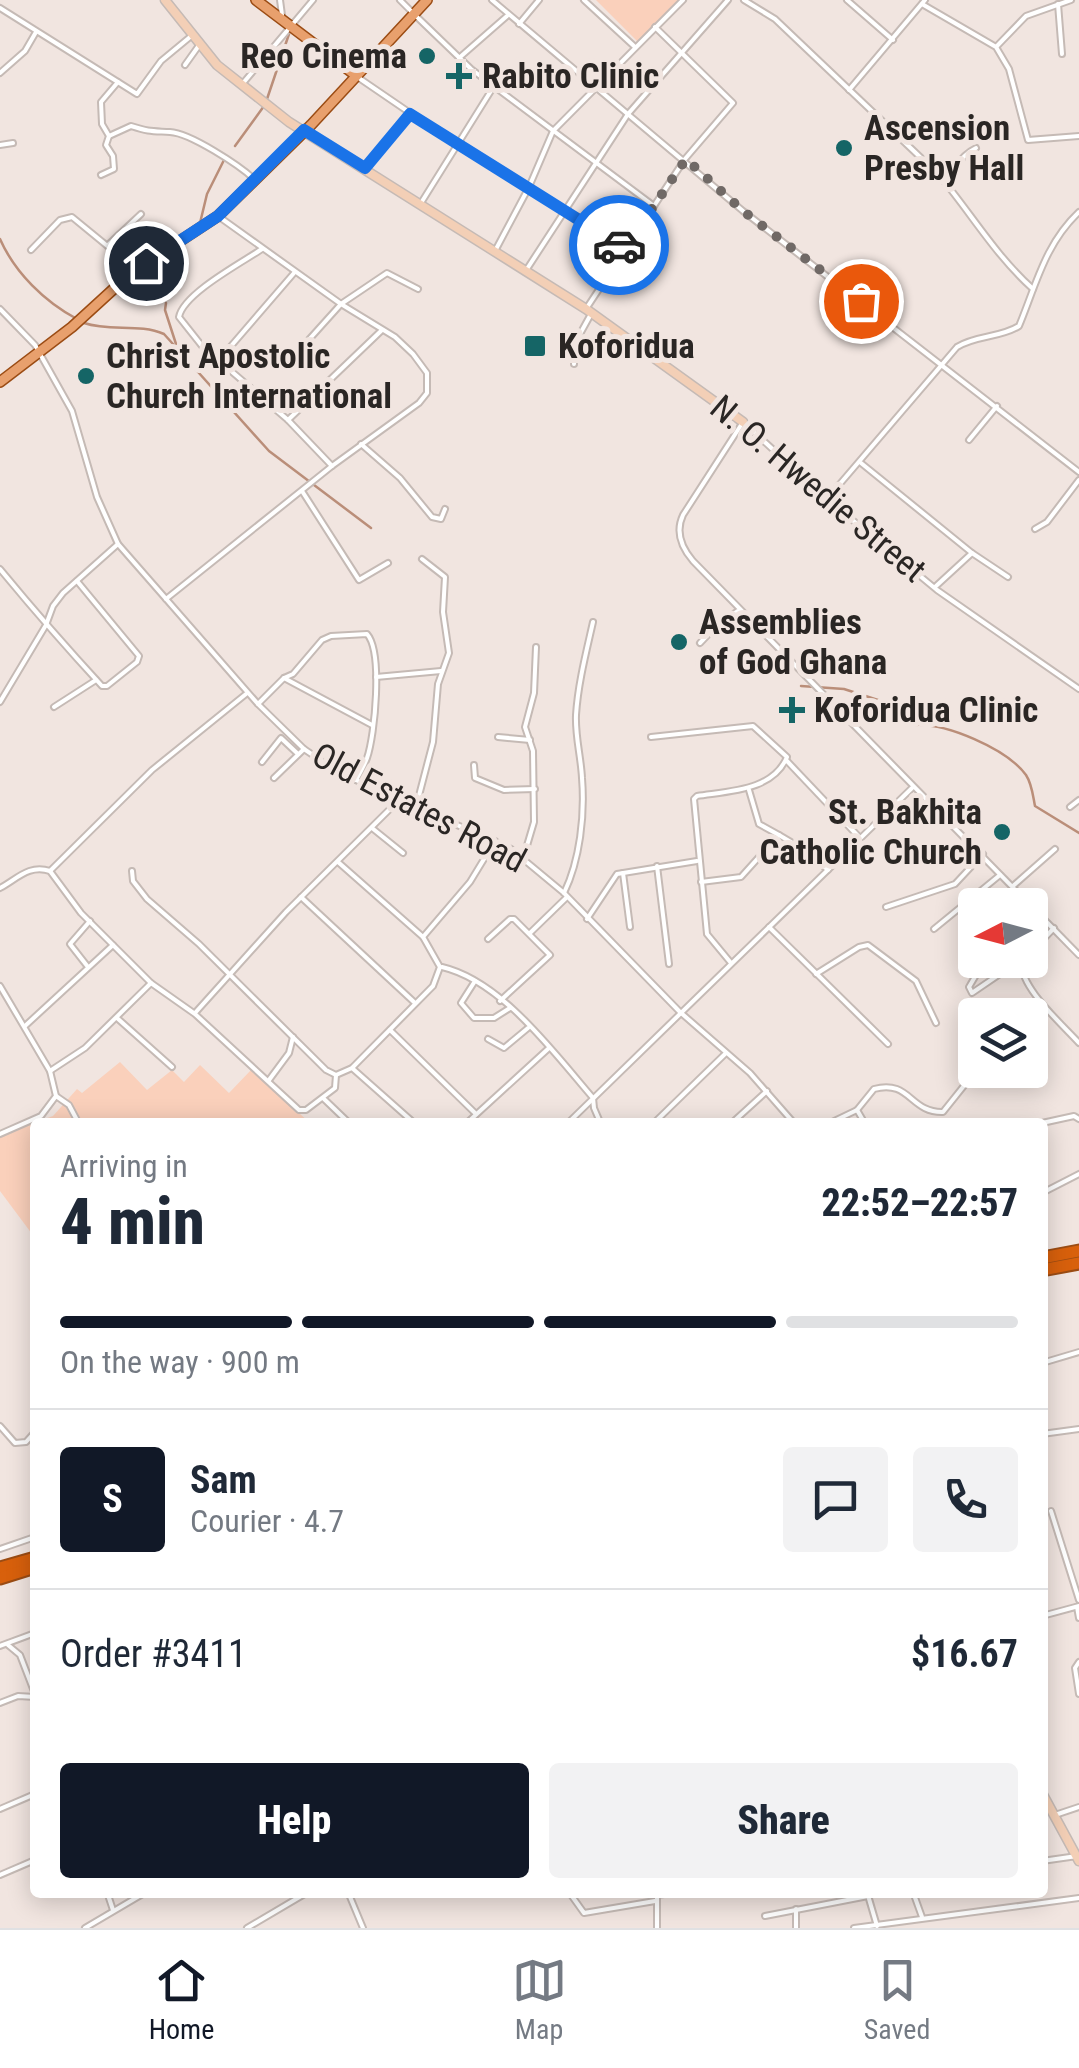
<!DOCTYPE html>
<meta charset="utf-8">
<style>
body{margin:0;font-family:"Roboto Condensed",sans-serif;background:#f2f2f3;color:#1f2937;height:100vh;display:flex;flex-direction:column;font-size:38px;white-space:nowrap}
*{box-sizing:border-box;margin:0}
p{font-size:32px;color:#747a83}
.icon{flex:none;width:55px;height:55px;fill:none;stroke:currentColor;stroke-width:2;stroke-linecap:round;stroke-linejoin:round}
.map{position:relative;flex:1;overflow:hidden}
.drawer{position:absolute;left:30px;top:1118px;width:1018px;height:780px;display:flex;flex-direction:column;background:#fff;border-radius:10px;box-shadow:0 5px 25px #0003}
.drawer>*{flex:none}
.needle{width:65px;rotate:264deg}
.buttons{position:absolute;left:958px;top:888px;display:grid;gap:20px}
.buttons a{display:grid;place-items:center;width:90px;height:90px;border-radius:10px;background:#fff;box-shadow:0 5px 25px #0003;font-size:50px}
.pin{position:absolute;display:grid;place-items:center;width:85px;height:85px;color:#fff;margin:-42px;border:5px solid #fff;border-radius:50%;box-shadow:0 2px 10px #0007}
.courier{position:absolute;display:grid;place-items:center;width:100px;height:100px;margin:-50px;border:8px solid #1a73e8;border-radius:50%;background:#fff;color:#222;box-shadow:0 2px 12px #0007}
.overview em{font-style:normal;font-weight:800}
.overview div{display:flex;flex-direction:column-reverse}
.overview{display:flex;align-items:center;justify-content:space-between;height:170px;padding:0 30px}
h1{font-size:65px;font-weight:800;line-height:75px}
.bar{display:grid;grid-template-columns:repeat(4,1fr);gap:15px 10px;align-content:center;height:120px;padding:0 30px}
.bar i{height:12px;border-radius:8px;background:#e0e1e3}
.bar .selected{background:#111827}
.bar p{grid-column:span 4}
.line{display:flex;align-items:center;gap:25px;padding:0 30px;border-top:2px solid #e0e1e3}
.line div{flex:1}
.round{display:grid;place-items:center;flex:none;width:105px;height:105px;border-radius:10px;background:#f2f2f3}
.primary-button{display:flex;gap:20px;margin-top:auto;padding:20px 30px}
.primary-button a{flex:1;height:115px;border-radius:10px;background:#111827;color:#fff;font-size:40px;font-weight:800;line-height:115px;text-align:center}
.primary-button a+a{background:#f2f2f3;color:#1f2937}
.tabs{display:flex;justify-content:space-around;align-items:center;height:140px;border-top:2px solid #e0e1e3;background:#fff;font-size:28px;color:#747a83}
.tabs a{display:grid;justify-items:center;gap:5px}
.tabs .selected{color:#111827}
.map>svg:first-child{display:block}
.green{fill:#fad0bb}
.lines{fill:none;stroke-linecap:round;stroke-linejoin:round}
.stream{stroke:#ba8e79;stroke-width:2.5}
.street-casing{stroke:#c5bab5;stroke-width:8}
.secondary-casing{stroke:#c5bab5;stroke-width:11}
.primary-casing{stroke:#9b4c14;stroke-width:12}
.highway-casing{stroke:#9b4c14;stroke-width:15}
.street{stroke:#fff;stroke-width:4}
.secondary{stroke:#f3cfb6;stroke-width:8}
.primary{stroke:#e8a06d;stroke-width:9}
.highway{stroke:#d8600c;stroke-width:11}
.done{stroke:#706966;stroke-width:10;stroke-dasharray:0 18}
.route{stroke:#1a73e8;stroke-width:12}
.poi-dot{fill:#156566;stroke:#f1e5e0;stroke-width:4}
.labels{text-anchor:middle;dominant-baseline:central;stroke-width:10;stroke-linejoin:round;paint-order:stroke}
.poi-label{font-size:35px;font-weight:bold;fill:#2a2624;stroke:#f1e5e0;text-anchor:start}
.street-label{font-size:35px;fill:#2a2624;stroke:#f1e5e0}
</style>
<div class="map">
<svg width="1079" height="1928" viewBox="0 0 1079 1928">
<rect width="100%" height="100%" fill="#f1e5e0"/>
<g class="green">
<path d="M596,0h84l-42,42z"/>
<path d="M120,1062l27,28 25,-20 12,12 16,-17 29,28 22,-23 58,52h-274v116l-35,-47v-56l53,-19 24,-27 5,4z"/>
</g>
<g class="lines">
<g class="stream">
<path d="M267,99l22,-65"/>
<path d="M235,146l29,-40"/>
<path d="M200,223l7,-29 17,-34"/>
<path d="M0,239c15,34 45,63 77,80"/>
<path d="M166,303l-1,7 11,34"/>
<path d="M84,323c26,9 55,0 80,11l105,117 102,77"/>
<path d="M801,686l43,3 37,12 32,24c32,-3 94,24 113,50 6,9 7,21 9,31l44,27"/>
</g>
<g class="street-casing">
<g id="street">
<path d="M280,0l2,15"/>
<path d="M400,0l11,11"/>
<path d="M492,0l251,211 336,261"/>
<path d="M584,0l51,47"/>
<path d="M744,0l31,19 164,156c32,38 56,80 94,114"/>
<path d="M847,0l46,40"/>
<path d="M922,4l74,43 13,22 19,71 51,-4"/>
<path d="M1058,4l4,50"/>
<path d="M0,8l137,86 24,-33 29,-24"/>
<path d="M416,16l55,53 183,137"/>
<path d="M519,24l20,-24"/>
<path d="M997,46l29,-30 45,-16"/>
<path d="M459,58l48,-42"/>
<path d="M185,65l15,-21"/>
<path d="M0,73l25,-22 11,-19"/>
<path d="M356,76l101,69 168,103"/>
<path d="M244,82l69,-82"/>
<path d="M849,90l76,-90"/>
<path d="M109,136l22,-10c19,6 20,5 39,6 20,1 69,33 84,47"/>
<path d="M0,145l13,-2"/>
<path d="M365,168l44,-55"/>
<path d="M101,175l13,-6 -1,-13 -7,-11 3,-9 -7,-12 -1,-22 17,-20"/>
<path d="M943,180c13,-11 18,-25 33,-32"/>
<path d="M421,203l73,-117"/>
<path d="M108,245l33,-31"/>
<path d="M262,249c-21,14 -79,45 -83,68l23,29 86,74 44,46"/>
<path d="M31,250l29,-30 12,-3 61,50"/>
<path d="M495,251l34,-64 24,-56 130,-131"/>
<path d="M525,272l103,-158 100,-114"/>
<path d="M0,309l35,36 37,66 25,86 21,47 140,160 46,45 34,23 173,77 53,44 116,119 70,61 43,49"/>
<path d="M586,309l99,-150 48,-56 -78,-76"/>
<path d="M296,354l45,-50 46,-31 31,16"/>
<path d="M219,360l75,-87"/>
<path d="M574,364l1,-21 16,-29"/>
<path d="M288,420l94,-90"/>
<path d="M969,440l28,-34"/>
<path d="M361,444l39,34 32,39 9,2 4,-10"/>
<path d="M861,463l111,90 36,24"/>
<path d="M302,491l57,89 29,-17"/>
<path d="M827,499l130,-152c19,-12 43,-9 62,-21 17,-41 26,-82 60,-114"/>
<path d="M1035,529l12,-7 32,-42"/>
<path d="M0,569c33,40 67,79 102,117h5l30,-24 2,-6 -62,-75"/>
<path d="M935,587l37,-34"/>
<path d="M166,599l166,-133 87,-63 8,-10v-20l-14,-19 -18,-17 -54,-33 -123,-88"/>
<path d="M700,643l18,-19 20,-13"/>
<path d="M376,677l65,-6"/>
<path d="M284,678l88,47"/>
<path d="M1079,689l-142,-99 -110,-91 -84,-77 -60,93c-8,17 -2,32 10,46l386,394"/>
<path d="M0,702l46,-77 7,-19 10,-13 55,-49"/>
<path d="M258,704l26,-26 9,-4 29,-34 9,-4 36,-2c16,18 8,101 0,124 -3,8 -7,15 -11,22"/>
<path d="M54,707l42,-27"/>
<path d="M498,737l32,3"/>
<path d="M651,737l102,-11 34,31c-14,34 -58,34 -90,39l-3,3 13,135 24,29"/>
<path d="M787,761l72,76"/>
<path d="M262,762l19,-24 17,16"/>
<path d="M474,765l1,13 29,12 31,-1"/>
<path d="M274,778l30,-29"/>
<path d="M416,807l17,-65 5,-58 11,-31 -6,-41 2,-35 -23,-18"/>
<path d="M1070,807l9,-7"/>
<path d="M372,828l31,25"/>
<path d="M779,835l27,16 22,19"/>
<path d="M523,859l11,-37 -1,-71 -8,-24 9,-34 2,-46"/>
<path d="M657,866l12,98"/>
<path d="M50,871l102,-101 94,-76"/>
<path d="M132,871l1,10 14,18 52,45 127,126 10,5 16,-7 81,-82 7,-19 -17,-30 -85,-75"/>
<path d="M623,873l7,54"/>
<path d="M701,882l40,-5 38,-42 -20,-11 -10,-34"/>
<path d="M1013,886l42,-37"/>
<path d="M0,888c17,-9 29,-24 50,-17l31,42 70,70 44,31 104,96h7l29,-22 1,-13"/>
<path d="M564,893c16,-33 21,-78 18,-115 -1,-21 -7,-42 -6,-63 2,-31 10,-62 17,-93"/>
<path d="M301,897l114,106"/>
<path d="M886,907l69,-23 28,-30"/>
<path d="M587,919l30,-45 80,-13"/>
<path d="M769,927l119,117"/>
<path d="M934,929l66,-54"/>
<path d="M530,933l36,-35"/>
<path d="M423,937l47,-55 25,-41"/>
<path d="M488,939l22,-20h4l36,36 -50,46"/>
<path d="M1030,953l24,-25"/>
<path d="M990,960l-11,10 -10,17 3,6 47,-32"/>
<path d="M1022,960c-5,25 40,64 57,83"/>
<path d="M88,967l-18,-23 20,-23"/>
<path d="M442,967c60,14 112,86 151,131l1,10 6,14"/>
<path d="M816,974l43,-27 9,-2 48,36 20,42"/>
<path d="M475,981l-14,22 13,15h20l16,-10"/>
<path d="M0,986l50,85 6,25 -15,20 -41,18"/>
<path d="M195,1013l91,-101 113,-112"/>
<path d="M117,1018l55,49"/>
<path d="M25,1026l88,-81"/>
<path d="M390,1030l86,84"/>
<path d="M488,1039l16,9 24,-20"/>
<path d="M352,1068l61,54"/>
<path d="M50,1071l35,-23 66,-65"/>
<path d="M269,1080l20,-27 4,-16"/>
<path d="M56,1096l13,9 9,17"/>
<path d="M323,1098l25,24"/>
<path d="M857,1110l17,-21c36,-10 36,24 69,23l32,-40"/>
<path d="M468,1122l81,-74"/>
<path d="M569,1122l343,-334"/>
<path d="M655,1122l71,-69"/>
<path d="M733,1122l34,-31"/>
<path d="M832,1122l25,-12 7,12"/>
<path d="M1042,1123l32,-7 5,3"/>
<path d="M1042,1193l37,-19"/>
<path d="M1042,1363l37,-11"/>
<path d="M0,1426l15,17 11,-1 9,-10"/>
<path d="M1042,1434l37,-5"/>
<path d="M1051,1511l28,89"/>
<path d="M0,1549l35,-12"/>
<path d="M1077,1607l2,11"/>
<path d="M1042,1616l37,-10"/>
<path d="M8,1645l12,10 15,39"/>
<path d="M0,1646l35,-13"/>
<path d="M1079,1662l-4,6 4,26"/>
<path d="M0,1703l18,-7 17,1"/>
<path d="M0,1809l35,-15"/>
<path d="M1055,1815l24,-8"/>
<path d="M1042,1861l35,-5"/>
<path d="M0,1875l35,-15"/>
<path d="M107,1892l6,18"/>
<path d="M348,1892l15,36"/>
<path d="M569,1892l15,21 71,-12"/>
<path d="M657,1892v36"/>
<path d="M867,1892l10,34"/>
<path d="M913,1892l9,25"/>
<path d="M657,1895l22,-3"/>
<path d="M765,1916l103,-20"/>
<path d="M85,1928l61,-36"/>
<path d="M247,1928l61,-36"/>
<path d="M796,1928v-19"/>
<path d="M854,1928l225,-30"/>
</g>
</g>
<g class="secondary-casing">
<g id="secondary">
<path d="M165,0l52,65 72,57 297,187 157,113"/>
<path d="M1042,1793l37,68"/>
</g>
</g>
<g class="primary-casing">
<g id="primary">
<path d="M256,0l98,74"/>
<path d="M0,382l72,-55 58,-53 88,-58 93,-91 116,-125"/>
</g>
</g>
<g class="highway-casing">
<g id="highway">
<path d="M1042,1258l37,-7"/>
<path d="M1042,1270l37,-7"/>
<path d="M0,1568l35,-10"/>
<path d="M0,1578l35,-11"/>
</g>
</g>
<use href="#street" class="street"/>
<use href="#secondary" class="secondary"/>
<use href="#primary" class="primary"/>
<use href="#highway" class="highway"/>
</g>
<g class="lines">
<path class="done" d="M619,245l6,3 61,-89 57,52 118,90"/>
<path class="route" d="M146,263l72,-47 86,-86 61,38 45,-54 209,131"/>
</g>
<g class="poi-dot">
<circle cx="427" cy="56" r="10"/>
<path d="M454 61h10v10h10v10h-10v10h-10v-10h-10v-10h10z"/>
<circle cx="844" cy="148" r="10"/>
<rect x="523" y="334" width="24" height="24" rx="5"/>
<circle cx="86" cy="376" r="10"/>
<circle cx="679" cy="642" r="10"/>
<path d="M787 695h10v10h10v10h-10v10h-10v-10h-10v-10h10z"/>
<circle cx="1002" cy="832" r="10"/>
</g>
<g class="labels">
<g class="poi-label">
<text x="407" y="56" text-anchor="end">Reo Cinema</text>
<text x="482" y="76">Rabito Clinic</text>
<text x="864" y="128">Ascension<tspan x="864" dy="40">Presby Hall</tspan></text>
<text x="558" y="346">Koforidua</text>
<text x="106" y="356">Christ Apostolic<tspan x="106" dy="40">Church International</tspan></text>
<text x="699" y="622">Assemblies<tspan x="699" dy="40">of God Ghana</tspan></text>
<text x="814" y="710">Koforidua Clinic</text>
<text x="982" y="812" text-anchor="end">St. Bakhita<tspan x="982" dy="40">Catholic Church</tspan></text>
</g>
<g class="street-label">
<text transform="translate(818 489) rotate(40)">N. O. Hwedie Street</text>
<text transform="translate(419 808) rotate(28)">Old Estates Road</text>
</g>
</g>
</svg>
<div class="buttons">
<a><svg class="needle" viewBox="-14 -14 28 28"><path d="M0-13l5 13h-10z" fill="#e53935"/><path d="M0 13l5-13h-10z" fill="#747a83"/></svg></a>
<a><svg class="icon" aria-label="layers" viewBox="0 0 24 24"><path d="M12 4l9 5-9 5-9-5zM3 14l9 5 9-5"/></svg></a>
</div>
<div class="pin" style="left:861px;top:301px;background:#ea580c"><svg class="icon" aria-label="bag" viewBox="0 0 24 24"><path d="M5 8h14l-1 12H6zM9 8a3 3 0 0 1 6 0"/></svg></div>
<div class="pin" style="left:146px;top:263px;background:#1f2937"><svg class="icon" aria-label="home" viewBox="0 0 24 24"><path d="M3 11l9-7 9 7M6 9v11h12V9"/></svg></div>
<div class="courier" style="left:619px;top:245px"><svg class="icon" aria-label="car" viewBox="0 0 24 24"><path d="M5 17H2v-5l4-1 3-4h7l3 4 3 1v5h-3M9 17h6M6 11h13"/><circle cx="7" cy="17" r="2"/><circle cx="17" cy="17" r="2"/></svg></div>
<section class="drawer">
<div class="overview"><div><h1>4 min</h1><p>Arriving in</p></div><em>22:52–22:57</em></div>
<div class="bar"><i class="selected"></i><i class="selected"></i><i class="selected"></i><i></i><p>On the way · 900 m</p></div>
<div class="line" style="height:180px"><b class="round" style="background:#111827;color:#fff">S</b><div><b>Sam</b><p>Courier · 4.7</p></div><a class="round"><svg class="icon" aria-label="chat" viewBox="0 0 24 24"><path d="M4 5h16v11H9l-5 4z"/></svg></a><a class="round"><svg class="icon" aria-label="phone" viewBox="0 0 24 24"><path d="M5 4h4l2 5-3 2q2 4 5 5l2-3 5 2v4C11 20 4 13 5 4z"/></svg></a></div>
<div class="line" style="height:130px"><div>Order #3411</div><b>$16.67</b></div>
<div class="primary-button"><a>Help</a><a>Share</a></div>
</section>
</div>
<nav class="tabs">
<a class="selected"><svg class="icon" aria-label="home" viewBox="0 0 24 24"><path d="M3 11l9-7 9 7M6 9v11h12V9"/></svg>Home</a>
<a><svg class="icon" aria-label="map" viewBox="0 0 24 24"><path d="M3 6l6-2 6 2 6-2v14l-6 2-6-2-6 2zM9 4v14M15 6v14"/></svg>Map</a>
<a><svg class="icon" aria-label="saved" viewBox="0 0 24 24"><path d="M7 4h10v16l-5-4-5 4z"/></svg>Saved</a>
</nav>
